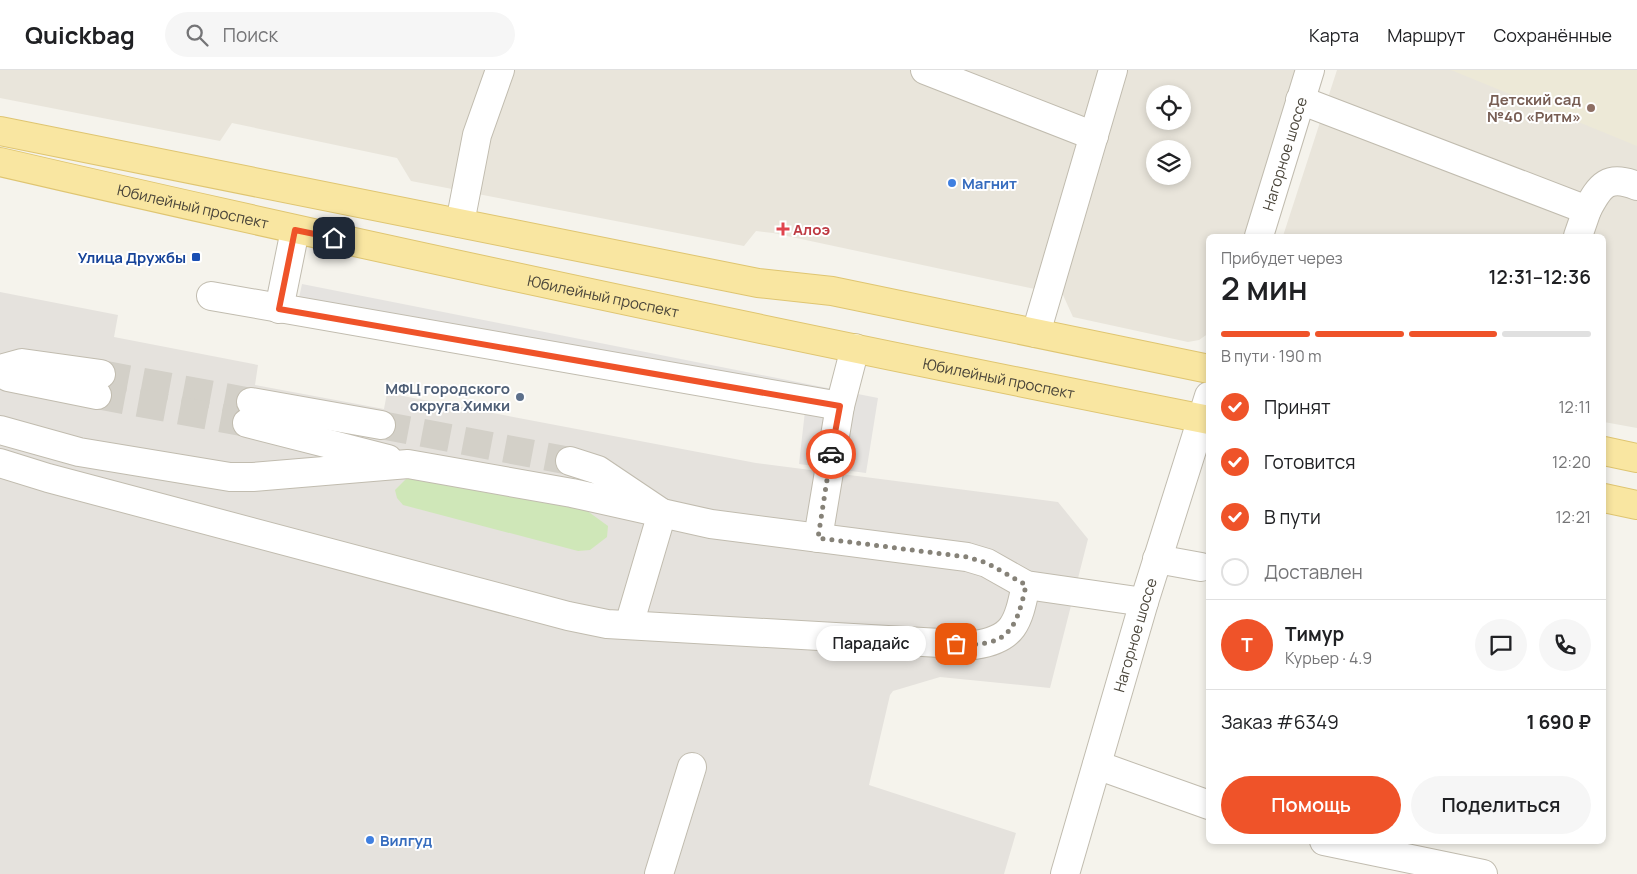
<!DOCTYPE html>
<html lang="ru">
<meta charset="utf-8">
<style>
body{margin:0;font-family:Manrope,sans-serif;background:#f6f6f6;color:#202124;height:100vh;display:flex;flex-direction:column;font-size:19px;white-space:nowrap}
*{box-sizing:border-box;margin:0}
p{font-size:16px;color:#757577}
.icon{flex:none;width:28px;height:28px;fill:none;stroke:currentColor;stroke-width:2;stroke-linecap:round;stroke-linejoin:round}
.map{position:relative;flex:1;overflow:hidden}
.details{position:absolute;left:1206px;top:164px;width:400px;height:610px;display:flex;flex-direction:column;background:#fff;border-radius:8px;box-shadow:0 2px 8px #0003}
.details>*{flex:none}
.tools{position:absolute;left:1146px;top:15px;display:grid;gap:10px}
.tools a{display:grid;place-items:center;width:45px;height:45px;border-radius:50%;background:#fff;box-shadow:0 2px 8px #0003;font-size:25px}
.pin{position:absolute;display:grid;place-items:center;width:42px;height:42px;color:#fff;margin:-21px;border-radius:10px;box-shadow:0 2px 8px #0006}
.courier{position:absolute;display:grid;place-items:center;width:50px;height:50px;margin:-25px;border:4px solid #ef5329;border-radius:50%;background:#fff;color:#222;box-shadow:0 1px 6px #0007}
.bubble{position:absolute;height:35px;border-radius:18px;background:#fff;box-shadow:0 2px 8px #0003;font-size:16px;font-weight:600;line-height:35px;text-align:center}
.head em{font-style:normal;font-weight:600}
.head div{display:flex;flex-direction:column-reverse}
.head{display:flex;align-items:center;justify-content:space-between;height:85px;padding:0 15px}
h1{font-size:32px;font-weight:600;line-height:38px}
.bar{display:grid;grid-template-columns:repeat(4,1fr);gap:8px 5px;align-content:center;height:60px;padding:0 15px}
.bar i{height:6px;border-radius:4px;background:#e0e0e0}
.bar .on{background:#ef5329}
.bar p{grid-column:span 4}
.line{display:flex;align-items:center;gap:12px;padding:0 15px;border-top:1px solid #e0e0e0}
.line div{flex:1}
.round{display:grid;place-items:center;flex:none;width:52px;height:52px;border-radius:26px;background:#f6f6f6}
ol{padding:0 15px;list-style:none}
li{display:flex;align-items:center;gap:15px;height:55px}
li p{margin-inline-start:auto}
li .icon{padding:5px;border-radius:50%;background:#ef5329;color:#fff;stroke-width:4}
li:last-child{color:#757577}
li i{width:28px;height:28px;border:2px solid #e0e0e0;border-radius:50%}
.action{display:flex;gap:10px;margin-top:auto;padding:10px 15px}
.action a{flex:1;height:58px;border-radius:30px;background:#ef5329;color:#fff;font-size:20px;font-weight:600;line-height:58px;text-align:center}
.action a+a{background:#f6f6f6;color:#202124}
header{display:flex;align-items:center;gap:30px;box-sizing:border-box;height:70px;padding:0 25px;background:#fff;border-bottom:1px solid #e0e0e0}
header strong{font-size:24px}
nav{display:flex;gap:28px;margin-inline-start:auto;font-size:18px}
.search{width:350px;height:45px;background:#f6f6f6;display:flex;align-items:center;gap:12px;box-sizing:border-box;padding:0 18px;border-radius:28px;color:#757577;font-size:19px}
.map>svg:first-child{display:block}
.residential{fill:#e9e5db;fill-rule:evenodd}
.industrial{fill:#e5e2dd}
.education{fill:#ede9d7}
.green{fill:#cfe7b8}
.parking{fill:#e5e3e0}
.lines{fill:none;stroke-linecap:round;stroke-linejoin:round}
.minor-tunnel{stroke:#d3d0c8;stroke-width:28;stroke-dasharray:28 14;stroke-linecap:butt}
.minor-casing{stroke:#c1bcaf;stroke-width:30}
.major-casing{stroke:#dfc571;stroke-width:30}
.minor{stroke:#fff;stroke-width:28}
.major{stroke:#f9e6a1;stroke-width:28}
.done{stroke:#868278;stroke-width:5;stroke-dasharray:0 9}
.route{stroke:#ef5329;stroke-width:6}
.education-dot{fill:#8d6e63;stroke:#fff;stroke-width:2}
.shop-dot{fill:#3f7fe0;stroke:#fff;stroke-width:2}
.health-dot{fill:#e0444e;stroke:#fff;stroke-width:2}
.transit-dot{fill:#1a4fb4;stroke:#fff;stroke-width:2}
.service-dot{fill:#5c6f8a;stroke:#fff;stroke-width:2}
.labels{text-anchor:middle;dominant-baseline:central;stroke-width:4;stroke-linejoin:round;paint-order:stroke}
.education-label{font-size:15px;font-weight:bold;fill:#785e54;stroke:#fff;text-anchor:end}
.street-label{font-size:15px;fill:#4a453a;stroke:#fff}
.shop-label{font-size:15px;font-weight:bold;fill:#366cbe;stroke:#fff;text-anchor:start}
.health-label{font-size:15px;font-weight:bold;fill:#be3a42;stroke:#fff;text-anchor:start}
.transit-label{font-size:15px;font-weight:bold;fill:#164399;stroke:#fff;text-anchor:end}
.service-label{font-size:15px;font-weight:bold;fill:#4e5e75;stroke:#fff;text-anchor:end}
</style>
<header>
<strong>Quickbag</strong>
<div class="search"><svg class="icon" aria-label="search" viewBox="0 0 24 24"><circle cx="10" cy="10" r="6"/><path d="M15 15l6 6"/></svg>Поиск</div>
<nav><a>Карта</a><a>Маршрут</a><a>Сохранённые</a></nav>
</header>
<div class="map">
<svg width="1637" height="804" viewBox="0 0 1637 804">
<rect width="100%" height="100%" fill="#f5f3ec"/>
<g class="residential">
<path d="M0,0h1296l-51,166h-36v97l-10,7 -11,2 -115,-25 -10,-22 -290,-62 -17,-2 -12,15 -333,-65 -14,-23 -165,-35 -12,18 -220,-43zM1155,24h27v27h-27zM1155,79h27v27h-27z"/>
<path d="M1337,0h300v358l-33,-6v-186h-321z"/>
</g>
<path class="industrial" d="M0,222l118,23 -4,22 144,28 -3,20 129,24 3,-16 369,70 302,39 30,37 -38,149 -110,-11 -47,14 -3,4 -21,90 147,48 -12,41h-1004z"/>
<path class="education" d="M1451,0h186v77v-1z"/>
<path class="green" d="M408,407l178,33 22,16 -1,11 -17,13 -12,1 -175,-46 -6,-7 -2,-8z"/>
<path class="parking" d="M302,214l576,114 -12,75 -67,-9 6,-53 -511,-90z"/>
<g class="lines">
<g class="minor-tunnel">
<path d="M101,304l150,28"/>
<path d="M97,325l150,28"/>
<path d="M381,355l189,36"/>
</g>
<g class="minor-casing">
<g id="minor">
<path d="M925,0l169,66"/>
<path d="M1300,30l287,110c13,-25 21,-36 50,-24"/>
<path d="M460,153l17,-88 23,-65"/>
<path id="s1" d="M1259,166l51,-166"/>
<path d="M1578,166l9,-26"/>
<path d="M211,226l629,110"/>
<path d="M279,239l16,-79"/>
<path d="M1036,263l77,-263"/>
<path d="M0,299l22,-6 79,11"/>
<path d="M8,307l89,18"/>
<path d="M251,332l130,23"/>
<path d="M247,353l141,36"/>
<path d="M0,360l79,22 151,25h23l155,-13 164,29 139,31 256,33 20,6 39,22 118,17"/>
<path d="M570,391l28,9 64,43 -33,112"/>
<path d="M0,393l48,15 520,138 39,8 368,21c40,-6 43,-23 51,-60"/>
<path d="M818,468l22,-132 15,-58"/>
<path d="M1157,489l44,8"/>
<path d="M1097,695l112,40"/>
<path d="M1324,771l159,33"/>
<path d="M659,804l33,-107"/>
<path id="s2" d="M1065,804l79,-272 65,-206"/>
</g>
</g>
<g class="major-casing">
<g id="major">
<path d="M0,61l758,152 74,8 377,78"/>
<path id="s3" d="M0,92c401,93 805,178 1209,258"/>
<path d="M1604,381l33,7"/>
<path d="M1604,428l33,7"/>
</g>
</g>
<use href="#minor" class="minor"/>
<use href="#major" class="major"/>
</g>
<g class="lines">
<path class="done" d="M831,384l-13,84 149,19 20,6 39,22c-10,48 -20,62 -70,59"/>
<path class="route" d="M334,168l-39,-8 -16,79 561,97 -9,48"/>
</g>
<circle class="education-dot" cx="1591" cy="38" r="5"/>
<g class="shop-dot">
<circle cx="952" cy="113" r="5"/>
<circle cx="370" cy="770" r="5"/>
</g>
<path class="health-dot" d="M780.5 151.5h5v5h5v5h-5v5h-5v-5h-5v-5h5z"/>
<rect class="transit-dot" x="191" y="182" width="10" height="10" rx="2.5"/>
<circle class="service-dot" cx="520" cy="327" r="5"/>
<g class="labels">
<g class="education-label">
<text x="1581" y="29">Детский сад<tspan x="1581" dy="17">№40 «Ритм»</tspan></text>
</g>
<g class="street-label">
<text stroke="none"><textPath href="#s1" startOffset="86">Нагорное шоссе</textPath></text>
<text stroke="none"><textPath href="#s3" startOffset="198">Юбилейный проспект</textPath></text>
<text stroke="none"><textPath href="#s3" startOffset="618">Юбилейный проспект</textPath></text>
<text stroke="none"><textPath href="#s3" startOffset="1022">Юбилейный проспект</textPath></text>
<text stroke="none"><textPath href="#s2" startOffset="249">Нагорное шоссе</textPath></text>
</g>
<g class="shop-label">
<text x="962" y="113">Магнит</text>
<text x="380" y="770">Вилгуд</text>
</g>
<g class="health-label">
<text x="793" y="159">Алоэ</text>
</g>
<g class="transit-label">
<text x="186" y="187">Улица Дружбы</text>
</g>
<g class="service-label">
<text x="510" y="318">МФЦ городского<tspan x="510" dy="17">округа Химки</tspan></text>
</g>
</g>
</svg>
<div class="tools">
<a><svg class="icon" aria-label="locate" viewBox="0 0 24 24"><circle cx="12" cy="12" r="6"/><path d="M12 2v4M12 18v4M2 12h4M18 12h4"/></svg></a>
<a><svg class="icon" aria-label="layers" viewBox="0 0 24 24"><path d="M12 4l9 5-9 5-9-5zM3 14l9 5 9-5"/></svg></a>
</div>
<div class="pin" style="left:956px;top:574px;background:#ea580c"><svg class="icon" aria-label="bag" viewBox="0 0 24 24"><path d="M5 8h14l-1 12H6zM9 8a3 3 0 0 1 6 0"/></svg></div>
<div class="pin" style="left:334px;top:168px;background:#1f2937"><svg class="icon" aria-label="home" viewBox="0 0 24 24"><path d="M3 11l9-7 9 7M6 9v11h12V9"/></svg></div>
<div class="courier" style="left:831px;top:384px"><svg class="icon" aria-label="car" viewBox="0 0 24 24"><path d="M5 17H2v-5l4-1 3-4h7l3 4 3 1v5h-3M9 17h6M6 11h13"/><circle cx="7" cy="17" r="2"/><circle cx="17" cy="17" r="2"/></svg></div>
<div class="bubble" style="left:816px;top:556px;width:110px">Парадайс</div>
<section class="details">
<div class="head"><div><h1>2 мин</h1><p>Прибудет через</p></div><em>12:31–12:36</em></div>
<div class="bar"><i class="on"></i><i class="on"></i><i class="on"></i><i></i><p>В пути · 190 m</p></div>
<ol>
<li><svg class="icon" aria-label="check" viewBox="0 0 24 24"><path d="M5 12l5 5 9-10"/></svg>Принят<p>12:11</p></li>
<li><svg class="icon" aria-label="check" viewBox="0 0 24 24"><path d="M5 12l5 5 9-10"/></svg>Готовится<p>12:20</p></li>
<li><svg class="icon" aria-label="check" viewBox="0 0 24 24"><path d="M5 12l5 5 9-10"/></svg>В пути<p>12:21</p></li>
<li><i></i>Доставлен</li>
</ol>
<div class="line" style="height:90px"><b class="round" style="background:#ef5329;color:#fff">Т</b><div><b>Тимур</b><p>Курьер · 4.9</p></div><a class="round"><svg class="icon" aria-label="chat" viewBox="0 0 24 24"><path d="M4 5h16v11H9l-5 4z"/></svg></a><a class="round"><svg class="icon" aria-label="phone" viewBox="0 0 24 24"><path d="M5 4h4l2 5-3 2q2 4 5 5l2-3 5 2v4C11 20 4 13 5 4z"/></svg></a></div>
<div class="line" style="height:65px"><div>Заказ #6349</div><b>1 690 ₽</b></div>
<div class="action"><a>Помощь</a><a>Поделиться</a></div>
</section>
</div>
